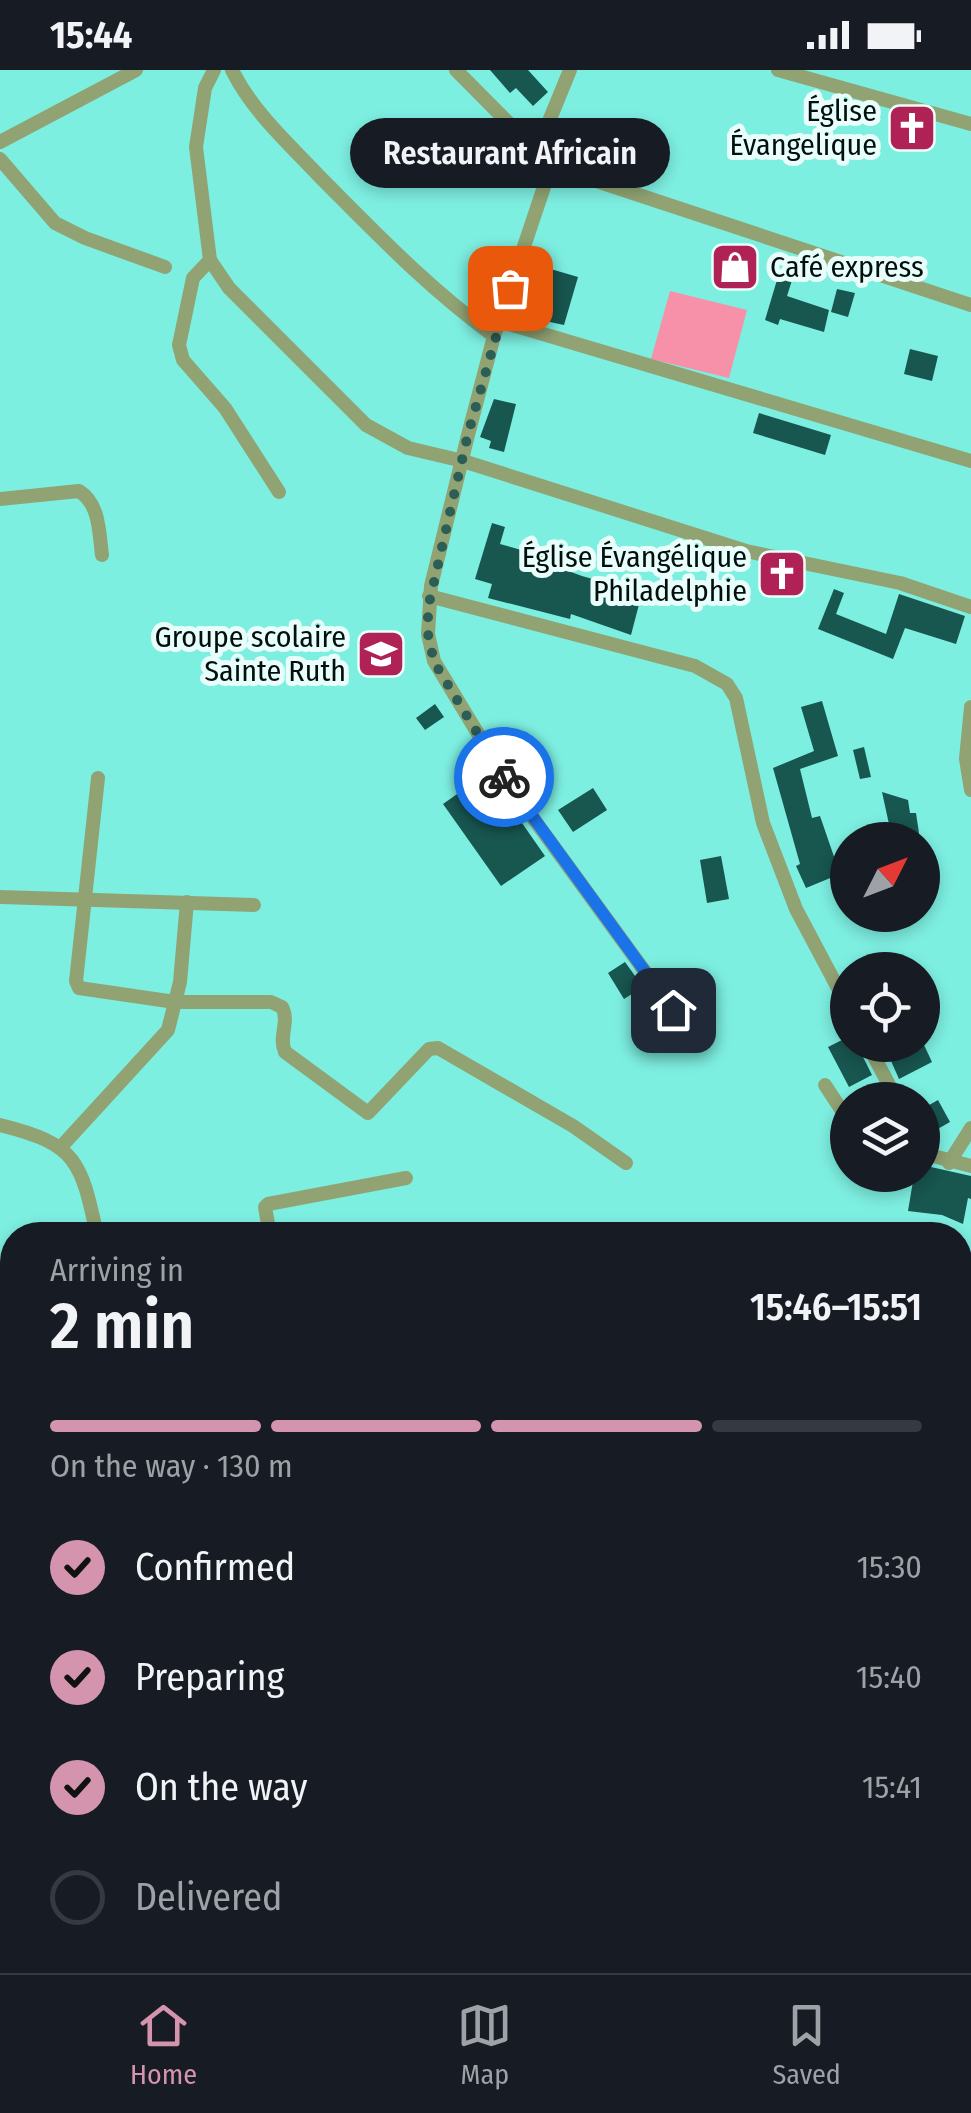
<!DOCTYPE html>
<meta charset="utf-8">
<style>
body{margin:0;font-family:"Fira Sans Condensed",sans-serif;background:#242831;color:#f1f3f6;height:100vh;display:flex;flex-direction:column;font-size:38px;white-space:nowrap}
*{box-sizing:border-box;margin:0}
p{font-size:32px;color:#9ea1a6}
.icon{flex:none;width:55px;height:55px;fill:none;stroke:currentColor;stroke-width:2;stroke-linecap:round;stroke-linejoin:round}
.map{position:relative;flex:1;overflow:hidden}
.panel{position:absolute;left:0px;top:1152px;width:972px;height:752px;display:flex;flex-direction:column;background:#171b24;border-radius:40px 40px 0 0;box-shadow:0 5px 15px #0003}
.panel>*{flex:none}
.needle{width:65px;rotate:48deg}
.tools{position:absolute;left:830px;top:752px;display:grid;gap:20px}
.tools a{display:grid;place-items:center;width:110px;height:110px;border-radius:50%;background:#171b24;box-shadow:0 5px 15px #0003;font-size:50px}
.pin{position:absolute;display:grid;place-items:center;width:85px;height:85px;color:#fff;margin:-42px;border-radius:20px;box-shadow:0 5px 15px #0006}
.courier{position:absolute;display:grid;place-items:center;width:100px;height:100px;margin:-50px;border:8px solid #1a73e8;border-radius:50%;background:#fff;color:#222;box-shadow:0 2px 12px #0007}
.bubble{position:absolute;height:70px;border-radius:35px;background:#171b24;box-shadow:0 5px 15px #0003;font-size:32px;font-weight:600;line-height:70px;text-align:center}
.headline em{font-style:normal;font-weight:600}
.headline div{display:flex;flex-direction:column-reverse}
.headline{display:flex;align-items:center;justify-content:space-between;height:170px;padding:0 50px}
h1{font-size:65px;font-weight:600;line-height:75px}
.bar{display:grid;grid-template-columns:repeat(4,1fr);gap:15px 10px;align-content:center;height:120px;padding:0 50px}
.bar i{height:12px;border-radius:8px;background:#363941}
.bar .on{background:#d494ae}
.bar p{grid-column:span 4}
ol{padding:0 50px;list-style:none}
li{display:flex;align-items:center;gap:30px;height:110px}
li p{margin-inline-start:auto}
li .icon{padding:10px;border-radius:50%;background:#d494ae;color:#111;stroke-width:4}
li:last-child{color:#9ea1a6}
li i{width:55px;height:55px;border:5px solid #363941;border-radius:50%}
.status{display:flex;justify-content:space-between;align-items:center;height:70px;padding:0 50px;background:#171b24;direction:ltr}
.status svg{height:28px;fill:currentColor}
.dock{display:flex;justify-content:space-around;align-items:center;height:140px;border-top:2px solid #363941;background:#171b24;font-size:28px;color:#9ea1a6}
.dock a{display:grid;justify-items:center;gap:5px}
.dock .on{color:#d494ae}
.map>svg:first-child{display:block}
.built{fill:#61e3d5}
.green{fill:#f791aa}
.building{fill:#185650}
.lines{fill:none;stroke-linecap:round;stroke-linejoin:round}
.minor{stroke:#91a373;stroke-width:14}
.done{stroke:#2c5e58;stroke-width:10;stroke-dasharray:0 18}
.route{stroke:#1a73e8;stroke-width:12}
.labels{text-anchor:middle;dominant-baseline:central;stroke-width:10;stroke-linejoin:round;paint-order:stroke}
.poi-label{font-size:30px;fill:#00100e;stroke:#e9fdfa;text-anchor:end}
</style>
<div class="status"><b>15:44</b><svg viewBox="0 0 49 12"><path d="M0 12V9h3v3zM5 12V6h3v6zM10 12V3h3v9zM15 12V0h3v12zM26 1h20v11H26zM47 4h2v5h-2z"/></svg></div>
<div class="map">
<svg width="971" height="1903" viewBox="0 0 971 1903">
<rect width="100%" height="100%" fill="#7defe1"/>
<path class="built" d="M547,1892h227l6,11h-245z"/>
<path class="green" d="M670,221l77,19 -18,68 -78,-19z"/>
<g class="building">
<path d="M490,0h38l20,22 -15,14 -17,-18 -6,5z"/>
<path d="M900,47l26,7 -5,18 -26,-7z"/>
<path d="M537,195l41,12 -14,48 -42,-9z"/>
<path d="M780,200l14,4 -7,22 42,14 -5,22 -44,-13 -2,6 -13,-5z"/>
<path d="M837,219l18,4 -7,24 -17,-5z"/>
<path d="M910,279l28,7 -6,25 -28,-7z"/>
<path d="M494,329l22,5 -12,48 -15,-4 2,-7 -11,-4z"/>
<path d="M759,343l72,22 -6,20 -72,-22z"/>
<path d="M492,453l13,4 -5,17 43,12 -2,5 41,15 60,17 -11,42 -60,-21 -1,5 -82,-21 4,-14 -17,-5z"/>
<path d="M834,519l10,4 -8,21 50,20 13,-40 66,22 -9,28 -51,-16 -12,31 -75,-30z"/>
<path d="M822,631l16,55 -38,13 12,49 8,-2 20,58 -34,14 -10,-22 4,-2 -27,-96 41,-17 -13,-44z"/>
<path d="M435,634l9,13 -19,13 -9,-12z"/>
<path d="M864,677l7,30 -11,2 -7,-29z"/>
<path d="M487,703l58,83 -44,30 -58,-82z"/>
<path d="M593,718l14,22 -34,22 -15,-22z"/>
<path d="M882,722l26,8 2,13h6l4,27 -28,-2z"/>
<path d="M721,786l8,43 -22,4 -7,-43z"/>
<path d="M625,892l18,25 -19,12 -16,-26z"/>
<path d="M848,967v8h9l15,30 -23,12 -21,-40z"/>
<path d="M884,975h40l8,17 -33,17z"/>
<path d="M938,1030l12,22 -23,13 -5,-7v-19z"/>
<path d="M922,1095l49,11v23l-3,-1 -5,26 -21,-9 -34,-4 6,-36h8z"/>
<path d="M971,1670v29l-11,2v-29z"/>
<path d="M0,1779l12,2v35h-12z"/>
<path d="M971,1807v55l-11,1v-54z"/>
</g>
<g class="lines">
<g class="minor">
<path d="M214,0l-9,18 -9,59 14,113 19,28 137,137 42,23 55,13 283,90 154,32 71,24"/>
<path d="M232,0c21,42 55,72 87,106 59,59 107,110 175,160"/>
<path d="M456,0l95,96 420,139"/>
<path d="M778,0l193,54"/>
<path d="M0,72l136,-72"/>
<path d="M536,83l34,-83"/>
<path d="M0,89l55,64 30,15 80,29"/>
<path d="M551,96l-57,170 -26,99 -37,151 -3,48 6,27 75,124 164,225"/>
<path d="M210,190l-17,18 -14,67 4,15 42,48 54,84"/>
<path d="M499,251l472,140"/>
<path d="M0,429l79,-8c21,13 20,42 23,64"/>
<path d="M429,526l266,70 32,18 9,14 27,125 33,86 52,98"/>
<path d="M971,637l-5,52 5,31"/>
<path d="M98,708l-22,203 3,7 96,14h96l11,5c8,15 -4,30 3,45l83,61 61,-64 9,-1 135,78 53,37"/>
<path d="M0,827l254,8"/>
<path d="M868,975l29,55"/>
<path d="M825,1015l23,35"/>
<path d="M0,1055c77,19 81,36 97,110"/>
<path d="M60,1078l108,-118 12,-48 7,-80"/>
<path d="M922,1083l49,13"/>
<path d="M949,1093l22,-35"/>
<path d="M270,1165l-5,-28 3,-3 138,-26"/>
<path d="M960,1522l11,5"/>
<path d="M960,1637l11,-2"/>
<path d="M239,1892l2,11"/>
</g>
</g>
<g class="lines">
<path class="done" d="M504,707l-70,-115 -6,-28v-26l40,-174 42,-146"/>
<path class="route" d="M504,707l169,233"/>
</g>
<defs>
<g id="church-square" transform="scale(2.5)"><rect x="-9" y="-9" width="18" height="18" rx="4" fill="#b02156" stroke="#e9fdfa"/><path d="M-1.2-6h2.4v3.5h3.3v2.4h-3.3V6h-2.4V-.1h-3.3v-2.4h3.3Z" fill="#fff"/></g>
<g id="shop-square" transform="scale(2.5)"><rect x="-9" y="-9" width="18" height="18" rx="4" fill="#b02156" stroke="#e9fdfa"/><path d="M-5-2.5h2.3a2.7 3.5 0 0 1 5.4 0H5L5.5 6h-11ZM-1.5-2.5h3a1.5 2.3 0 0 0-3 0Z" fill="#fff"/></g>
<g id="school-square" transform="scale(2.5)"><rect x="-9" y="-9" width="18" height="18" rx="4" fill="#b02156" stroke="#e9fdfa"/><path d="M0-5L7-2L0 1L-7-2ZM-4 1L0 2.5L4 1V4Q0 6-4 4Z" fill="#fff"/></g>
</defs>
<g fill-rule="evenodd">
<use href="#church-square" x="912" y="58"/>
<use href="#shop-square" x="735" y="197"/>
<use href="#church-square" x="782" y="504"/>
<use href="#school-square" x="381" y="584"/>
</g>
<g class="labels">
<g class="poi-label">
<text x="877" y="41">Église<tspan x="877" dy="34">Évangelique</tspan></text>
<text x="770" y="197" text-anchor="start">Café express</text>
<text x="747" y="487">Église Évangélique<tspan x="747" dy="34">Philadelphie</tspan></text>
<text x="346" y="567">Groupe scolaire<tspan x="346" dy="34">Sainte Ruth</tspan></text>
</g>
</g>
</svg>
<div class="tools">
<a><svg class="needle" viewBox="-14 -14 28 28"><path d="M0-13l5 13h-10z" fill="#e53935"/><path d="M0 13l5-13h-10z" fill="#9ea1a6"/></svg></a>
<a><svg class="icon" aria-label="locate" viewBox="0 0 24 24"><circle cx="12" cy="12" r="6"/><path d="M12 2v4M12 18v4M2 12h4M18 12h4"/></svg></a>
<a><svg class="icon" aria-label="layers" viewBox="0 0 24 24"><path d="M12 4l9 5-9 5-9-5zM3 14l9 5 9-5"/></svg></a>
</div>
<div class="pin" style="left:510px;top:218px;background:#ea580c"><svg class="icon" aria-label="bag" viewBox="0 0 24 24"><path d="M5 8h14l-1 12H6zM9 8a3 3 0 0 1 6 0"/></svg></div>
<div class="pin" style="left:673px;top:940px;background:#1f2937"><svg class="icon" aria-label="home" viewBox="0 0 24 24"><path d="M3 11l9-7 9 7M6 9v11h12V9"/></svg></div>
<div class="courier" style="left:504px;top:707px"><svg class="icon" aria-label="bike" viewBox="0 0 24 24"><circle cx="6" cy="16" r="4"/><circle cx="18" cy="16" r="4"/><path d="M6 16l4-8h5l3 8M10 8l3 8H6M13 5h3"/></svg></div>
<div class="bubble" style="left:350px;top:48px;width:320px">Restaurant Africain</div>
<section class="panel">
<div class="headline"><div><h1>2 min</h1><p>Arriving in</p></div><em>15:46–15:51</em></div>
<div class="bar"><i class="on"></i><i class="on"></i><i class="on"></i><i></i><p>On the way · 130 m</p></div>
<ol>
<li><svg class="icon" aria-label="check" viewBox="0 0 24 24"><path d="M5 12l5 5 9-10"/></svg>Confirmed<p>15:30</p></li>
<li><svg class="icon" aria-label="check" viewBox="0 0 24 24"><path d="M5 12l5 5 9-10"/></svg>Preparing<p>15:40</p></li>
<li><svg class="icon" aria-label="check" viewBox="0 0 24 24"><path d="M5 12l5 5 9-10"/></svg>On the way<p>15:41</p></li>
<li><i></i>Delivered</li>
</ol>
</section>
</div>
<nav class="dock">
<a class="on"><svg class="icon" aria-label="home" viewBox="0 0 24 24"><path d="M3 11l9-7 9 7M6 9v11h12V9"/></svg>Home</a>
<a><svg class="icon" aria-label="map" viewBox="0 0 24 24"><path d="M3 6l6-2 6 2 6-2v14l-6 2-6-2-6 2zM9 4v14M15 6v14"/></svg>Map</a>
<a><svg class="icon" aria-label="saved" viewBox="0 0 24 24"><path d="M7 4h10v16l-5-4-5 4z"/></svg>Saved</a>
</nav>
